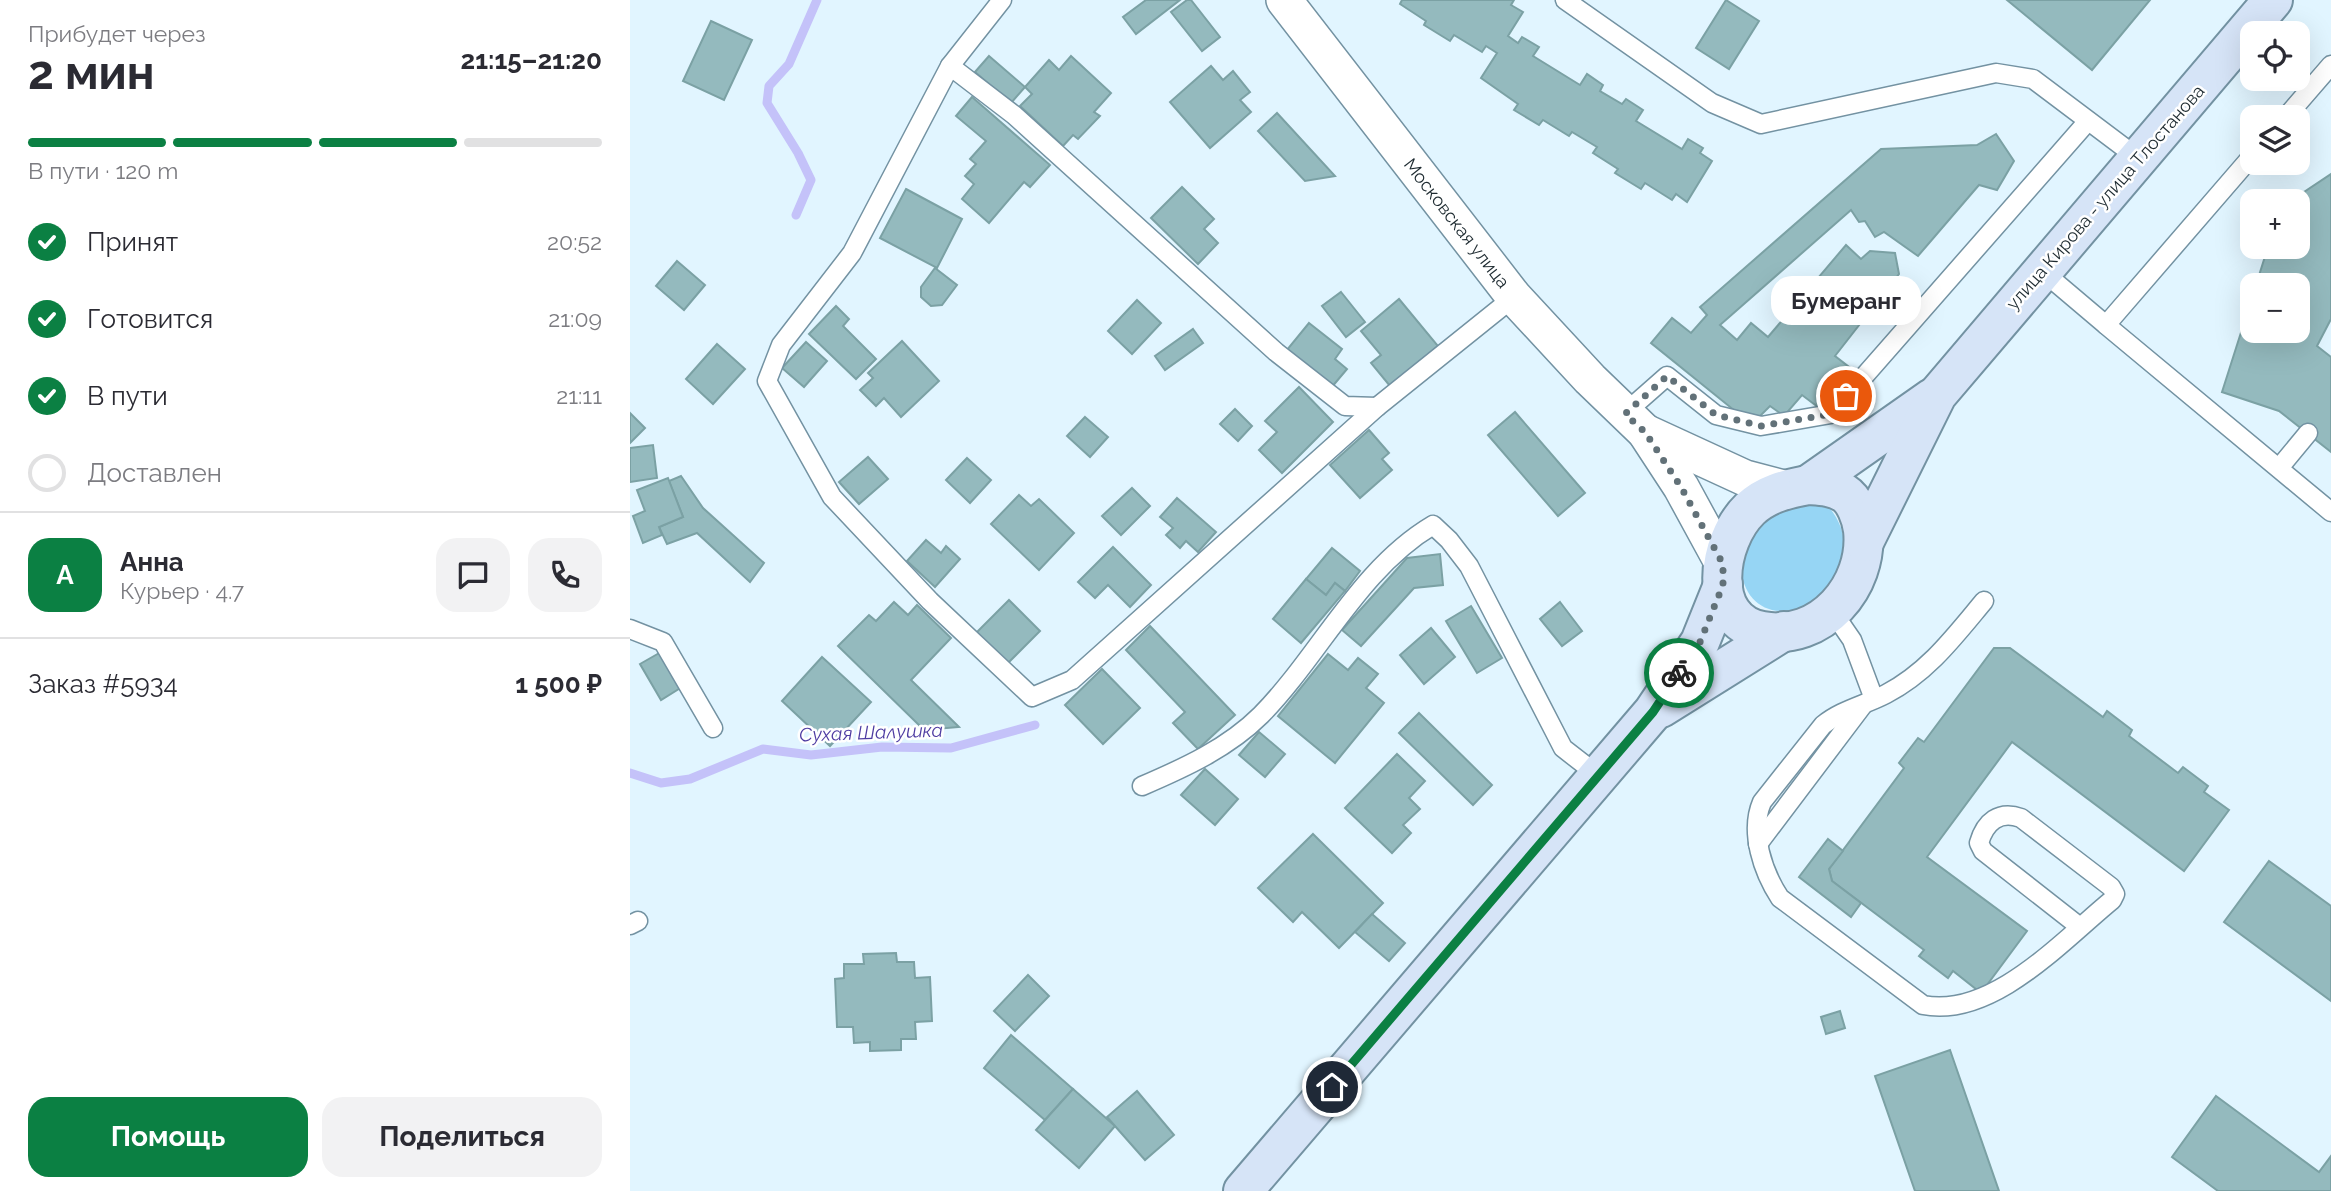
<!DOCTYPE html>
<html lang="ru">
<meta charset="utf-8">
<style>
body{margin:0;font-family:Raleway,sans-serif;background:#f2f2f3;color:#2b2b33;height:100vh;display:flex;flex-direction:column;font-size:26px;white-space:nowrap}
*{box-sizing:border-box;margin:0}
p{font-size:23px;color:#7c7c81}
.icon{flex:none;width:38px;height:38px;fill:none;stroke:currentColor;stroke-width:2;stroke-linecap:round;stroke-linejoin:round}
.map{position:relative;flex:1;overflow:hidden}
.sheet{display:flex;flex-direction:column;background:#fff;width:630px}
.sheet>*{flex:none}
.fabs{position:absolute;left:1610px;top:21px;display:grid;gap:14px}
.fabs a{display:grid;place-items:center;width:70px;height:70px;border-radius:14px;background:#fff;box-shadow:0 7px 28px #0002;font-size:35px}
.pin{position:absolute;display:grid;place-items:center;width:60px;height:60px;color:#fff;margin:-30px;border:4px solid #fff;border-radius:50%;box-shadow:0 2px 7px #0007}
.courier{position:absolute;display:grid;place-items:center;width:70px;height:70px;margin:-35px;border:5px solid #0b8043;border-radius:50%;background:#fff;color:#222;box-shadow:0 2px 9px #0007}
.bubble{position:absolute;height:49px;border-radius:21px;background:#fff;box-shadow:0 7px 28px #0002;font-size:23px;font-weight:700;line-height:49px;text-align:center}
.summary em{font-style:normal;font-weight:700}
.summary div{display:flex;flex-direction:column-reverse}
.summary{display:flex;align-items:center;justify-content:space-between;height:119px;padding:0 28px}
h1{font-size:46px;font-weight:700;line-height:52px}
.bar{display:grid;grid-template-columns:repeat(4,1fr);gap:10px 7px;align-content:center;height:84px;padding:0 28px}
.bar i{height:9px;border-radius:5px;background:#e1e1e2}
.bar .active{background:#0b8043}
.bar p{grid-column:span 4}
.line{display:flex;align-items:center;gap:18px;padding:0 28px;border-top:2px solid #e1e1e2}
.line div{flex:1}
.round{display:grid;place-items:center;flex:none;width:74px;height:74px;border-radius:21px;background:#f2f2f3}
ol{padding:0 28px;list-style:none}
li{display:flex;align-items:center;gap:21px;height:77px}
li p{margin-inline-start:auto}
li .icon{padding:7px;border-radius:50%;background:#0b8043;color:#fff;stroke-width:4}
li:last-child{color:#7c7c81}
li i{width:38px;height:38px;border:4px solid #e1e1e2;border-radius:50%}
.cta{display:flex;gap:14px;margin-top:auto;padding:14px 28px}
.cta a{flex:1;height:80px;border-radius:21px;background:#0b8043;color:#fff;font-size:28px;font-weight:700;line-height:80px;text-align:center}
.cta a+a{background:#f2f2f3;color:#2b2b33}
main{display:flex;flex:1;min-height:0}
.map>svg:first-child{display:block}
.green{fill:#96d5f4}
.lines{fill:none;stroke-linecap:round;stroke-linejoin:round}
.stream{stroke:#c4c2f9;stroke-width:9}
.building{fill:#94babe;stroke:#7ba1a4;stroke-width:2}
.lane-casing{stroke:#7392a2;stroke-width:21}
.street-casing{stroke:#7392a2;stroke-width:38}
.secondary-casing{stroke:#7392a2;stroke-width:42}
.lane{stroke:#fff;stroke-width:18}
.street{stroke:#fff;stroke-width:35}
.secondary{stroke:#d6e4f7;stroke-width:38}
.done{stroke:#627178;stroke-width:7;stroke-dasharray:0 12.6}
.route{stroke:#0b8043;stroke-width:9}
.labels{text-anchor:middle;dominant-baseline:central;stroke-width:5;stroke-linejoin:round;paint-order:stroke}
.street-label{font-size:18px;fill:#1d2a30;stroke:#fff}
.water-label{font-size:19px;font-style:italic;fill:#4e3ca2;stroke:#fff}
</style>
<main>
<section class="sheet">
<div class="summary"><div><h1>2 мин</h1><p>Прибудет через</p></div><em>21:15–21:20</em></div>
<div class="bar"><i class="active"></i><i class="active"></i><i class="active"></i><i></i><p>В пути · 120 m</p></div>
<ol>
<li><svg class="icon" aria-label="check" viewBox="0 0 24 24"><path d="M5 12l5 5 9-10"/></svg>Принят<p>20:52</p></li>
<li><svg class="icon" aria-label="check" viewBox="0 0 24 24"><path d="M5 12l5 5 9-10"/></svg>Готовится<p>21:09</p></li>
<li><svg class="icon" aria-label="check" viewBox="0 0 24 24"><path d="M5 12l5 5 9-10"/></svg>В пути<p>21:11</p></li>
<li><i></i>Доставлен</li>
</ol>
<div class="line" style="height:126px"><b class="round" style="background:#0b8043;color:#fff">А</b><div><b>Анна</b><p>Курьер · 4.7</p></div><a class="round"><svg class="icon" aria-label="chat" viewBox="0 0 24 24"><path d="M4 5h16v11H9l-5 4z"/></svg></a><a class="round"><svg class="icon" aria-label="phone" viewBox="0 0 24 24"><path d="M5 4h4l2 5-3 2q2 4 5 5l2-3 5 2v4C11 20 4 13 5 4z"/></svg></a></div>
<div class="line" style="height:91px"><div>Заказ #5934</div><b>1 500 ₽</b></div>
<div class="cta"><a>Помощь</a><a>Поделиться</a></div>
</section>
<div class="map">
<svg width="1701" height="1191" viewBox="0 0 1701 1191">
<rect width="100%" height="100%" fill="#e1f5ff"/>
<path class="green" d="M1165,502l33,4c25,29 20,65 -6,92 -3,3 -9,5 -14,7 -34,16 -66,0 -67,-40 -1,-11 7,-25 10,-36z"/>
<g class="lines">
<g class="stream">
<path d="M166,215l15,-35 -13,-27 -31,-50 2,-17 20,-22 28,-64"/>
<path d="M0,773l31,10 29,-4 73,-30 48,6 71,-8 69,1 84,-23"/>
</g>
</g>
<g class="building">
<path d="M516,0h34l-44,34 -13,-17z"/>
<path d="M557,0h4l29,37 -18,14 -31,-39z"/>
<path d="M772,0h112l-3,5 12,7 -15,24 10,7 4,-6 17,10 -6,9 47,29 7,-11 16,11 -3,6 22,13 4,-5 17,11 -7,11 46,28 6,-10 15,9 -3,5 12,8 -25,41 -11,-8 -4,6 -27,-17 -4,6 -26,-16 3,-4 -25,-16 4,-6 -25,-15 -3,4 -26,-16 -4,5 -25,-15 4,-6 -37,-26 16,-25 -11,-7 -4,6 -28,-17 -4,6 -26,-16 2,-4 -26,-17z"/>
<path d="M1096,0l33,21 -30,48 -33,-21z"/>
<path d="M1377,0h143l-58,70z"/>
<path d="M81,21l41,19 -28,60 -41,-19z"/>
<path d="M359,56l36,31 -14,16 -36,-31z"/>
<path d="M441,56l40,37 -17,19 6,4 -22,23 -5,-4 -10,11 -43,-40 12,-12 -7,-7 24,-27 10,10z"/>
<path d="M581,66l12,14 10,-9 17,21 -10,8 11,12 -41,36 -40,-46z"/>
<path d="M342,97l78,68 -20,22 -6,-5 -35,41 -27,-24 12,-15 -9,-8 11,-12 -6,-5 16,-18 -30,-25z"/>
<path d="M647,113l58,63 -30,5 -47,-50z"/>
<path d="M1366,134l18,27 -17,29 -18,-5 -61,71 -34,-24 -9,5 -10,-16 -6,1 -8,-12 -131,115 17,15 14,-17 17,14 78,-92 15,14 9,-8 25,2 4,21 -64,82 18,14 -31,40 -20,-15 -18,21 -14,-10 -15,15 -20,-10 -84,-68 21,-25 19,15 16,-18 -7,-8 181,-158 96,-4z"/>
<path d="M1701,174v145l-14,27 14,11v95l-52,-41 -57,-19 30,-94v33h46v-46h-42l12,-38h30l-2,-46 8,-9z"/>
<path d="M552,187l32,32 -10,10 14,14 -20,21 -47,-46z"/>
<path d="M276,189l56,30 -25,49 -57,-30z"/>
<path d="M47,261l28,24 -21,25 -28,-24z"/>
<path d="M305,268l22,17 -15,20 -11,1 -10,-9v-10z"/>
<path d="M711,292l24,30 -19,15 -24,-31z"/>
<path d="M769,299l39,47 -48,40 -19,-23 10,-8 -20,-24z"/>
<path d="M507,300l24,23 -29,31 -24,-23z"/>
<path d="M206,306l13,13 -6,7 33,33 -20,20 -47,-45z"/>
<path d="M679,323l33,26 -7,10 12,10 -16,19 -45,-37z"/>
<path d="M563,329l10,14 -38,27 -10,-14z"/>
<path d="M272,341l37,40 -38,36 -17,-19 -8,8 -16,-16 13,-12 -5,-5z"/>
<path d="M176,342l21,19 -23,26 -22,-19z"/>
<path d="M87,344l28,25 -32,35 -27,-25z"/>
<path d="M669,387l34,35 -51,51 -23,-23 18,-18 -12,-11z"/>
<path d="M605,409l17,17 -14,15 -18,-17z"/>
<path d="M885,412l70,81 -27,23 -70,-81z"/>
<path d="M0,413l15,15 -15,15z"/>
<path d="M455,417l23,20 -18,20 -23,-21z"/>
<path d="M739,430l20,23 -7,6 10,11 -32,28 -30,-33z"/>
<path d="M23,445l4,33 -27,4v-34z"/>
<path d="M238,457l20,22 -29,25 -20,-22z"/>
<path d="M337,458l24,22 -21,23 -24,-23z"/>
<path d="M51,476l22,32 61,55 -14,19 -53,-49 -30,11 -8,-17 24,-10 -14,-36z"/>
<path d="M38,478l15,39 -24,10 3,8 -19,8 -10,-27 12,-5 -8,-21z"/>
<path d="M502,488l18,18 -29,29 -19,-19z"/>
<path d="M389,495l12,11 8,-7 35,34 -35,37 -48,-46z"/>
<path d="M547,498l39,34 -18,20 -12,-11 -6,7 -14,-13 7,-7 -13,-11z"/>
<path d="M296,540l15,13 5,-7 14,13 -25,28 -28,-26z"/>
<path d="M483,547l38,38 -21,22 -22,-22 -13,13 -17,-16z"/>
<path d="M702,548l28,23 -15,20 -10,-8 -9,12 -20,-16z"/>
<path d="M810,554l3,31 -29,3 -53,58 -19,-16 65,-72z"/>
<path d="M676,579l20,16 9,-12 10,8 -44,52 -28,-24z"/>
<path d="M379,600l31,31 -33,33 -31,-31z"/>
<path d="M264,602l14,13 9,-10 34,33 -40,42 48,47 -35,3 -86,-84 31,-31 7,6z"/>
<path d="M930,602l22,29 -20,15 -22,-27z"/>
<path d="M841,606l31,52 -25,15 -31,-52z"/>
<path d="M520,626l85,89 -37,34 -25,-26 12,-11 -59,-62z"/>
<path d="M801,628l24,29 -31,27 -24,-29z"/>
<path d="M1364,648h16l93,69 4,-6 25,19 -3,6 49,37 5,-6 25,19 -4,6 25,18 -45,61 -172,-129 -85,115 100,74 -46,62 -28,-22 -5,7 -29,-22 5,-6 -92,-69 -3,-12 75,-101 -5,-5 19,-25 6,4z"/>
<path d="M31,652l21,35 -21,13 -21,-36z"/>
<path d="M698,654l20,16 10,-12 20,16 -12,14 18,15 -49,60 -57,-47z"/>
<path d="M192,657l49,45 -41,44 -48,-45z"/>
<path d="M472,669l38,39 -37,36 -38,-39z"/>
<path d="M789,713l73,72 -19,20 -74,-72z"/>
<path d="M629,732l26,22 -20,23 -26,-22z"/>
<path d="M767,754l28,27 -16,17 11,11 -17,16 8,8 -19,20 -47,-45z"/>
<path d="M575,769l33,30 -23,26 -34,-30z"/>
<path d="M683,834l70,69 -44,45 -37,-36 -9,10 -35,-34z"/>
<path d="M1198,839l15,12 -14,18 3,12 29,22 -10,14 -52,-40z"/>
<path d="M1639,861l62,45v95l-107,-79z"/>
<path d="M742,914l33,29 -16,18 -34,-29z"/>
<path d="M266,953l1,9h17l1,16 15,-1 2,44 -17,1 1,17h-15v11l-31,1v-9l-16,1 -1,-16h-16l-2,-48 9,-1v-14h20l-1,-10z"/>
<path d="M398,975l21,21 -34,35 -21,-20z"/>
<path d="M1210,1011l5,17 -19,6 -5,-17z"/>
<path d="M381,1035l62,54 -28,31 -61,-52z"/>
<path d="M1320,1050l49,141h-84l-40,-115z"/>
<path d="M443,1089l42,37 -36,42 -43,-38z"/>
<path d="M507,1091l37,44 -29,25 -38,-43z"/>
<path d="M1586,1096l103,76 12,-16v35h-113l-46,-34z"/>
</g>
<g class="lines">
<g class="lane-casing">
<g id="lane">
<path d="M372,0l-52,66 -98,187 -71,92 -14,36 65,116 98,104 102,96 40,-17 305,-273 137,-110"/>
<path d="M935,0l147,103 49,21 235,-51 37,6 105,79"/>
<path d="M320,66l64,49 262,237 69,54 32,1"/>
<path d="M1656,117l45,-52"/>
<path d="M1411,270l65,55 146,-169"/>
<path d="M1476,325l225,187"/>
<path d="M995,413l42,-37 49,39 45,11 70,-12 257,-293"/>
<path d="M1649,468l29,-35"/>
<path d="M1354,601c-30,36 -56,71 -98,93 -21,11 -45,16 -63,31l-61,77c-13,30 1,70 18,96l143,107c69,14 140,-65 189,-105l3,-6 -4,-7 -90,-69c-22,-8 -36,4 -42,25l4,8 97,76"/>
<path d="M1202,611l20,29 22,59"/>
<path d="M0,629l33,13 50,86"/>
<path d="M512,786c42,-18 86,-38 119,-71 59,-60 98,-146 172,-190l16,15 20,26 94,182 36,28"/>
<path d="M1128,844l105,-139"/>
<path d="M0,925l8,-4"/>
</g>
</g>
<g class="street-casing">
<g id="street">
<path d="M654,0l230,297 76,82 55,53 36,55 42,77"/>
<path d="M1015,432l100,46 42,11"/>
</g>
</g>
<g class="secondary-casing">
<g id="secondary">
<path d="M1178,485c13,1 24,1 36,8 11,7 17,24 19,37 6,56 -42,112 -101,101 -57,-11 -45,-90 -12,-122 16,-15 36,-20 58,-24z"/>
<path d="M1178,485l124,-87"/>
<path d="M1234,542l73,-147 336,-395"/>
<path d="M1031,708l123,-77"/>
<path d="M613,1191l410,-479 47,-70 23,-57"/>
</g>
</g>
<use href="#lane" class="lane"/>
<use href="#street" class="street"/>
<use href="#secondary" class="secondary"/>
</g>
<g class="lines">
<path class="done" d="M1049,673l21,-31 23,-57v-21l-42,-77 -36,-55 -20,-18 42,-38 49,39 45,11 70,-12 15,-18"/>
<path class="route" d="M702,1087l321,-375 26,-39"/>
</g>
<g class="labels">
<g class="street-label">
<text transform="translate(1475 197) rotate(-49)">улица Кирова - улица Тлостанова</text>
<text transform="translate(827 223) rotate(52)">Московская улица</text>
</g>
<g class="water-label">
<text transform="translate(241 732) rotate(-2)">Сухая Шалушка</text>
</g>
</g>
</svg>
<div class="fabs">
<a><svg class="icon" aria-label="locate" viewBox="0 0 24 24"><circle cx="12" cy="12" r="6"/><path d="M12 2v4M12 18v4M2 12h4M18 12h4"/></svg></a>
<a><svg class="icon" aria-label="layers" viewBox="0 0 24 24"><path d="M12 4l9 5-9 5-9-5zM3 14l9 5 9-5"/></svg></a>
<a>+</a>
<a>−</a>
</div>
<div class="pin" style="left:1216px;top:396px;background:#ea580c"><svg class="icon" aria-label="bag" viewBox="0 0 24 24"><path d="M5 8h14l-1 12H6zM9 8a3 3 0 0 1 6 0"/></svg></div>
<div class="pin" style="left:702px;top:1087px;background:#1f2937"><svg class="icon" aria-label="home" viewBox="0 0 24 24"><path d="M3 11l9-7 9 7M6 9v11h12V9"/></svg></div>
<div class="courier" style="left:1049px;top:673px"><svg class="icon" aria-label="bike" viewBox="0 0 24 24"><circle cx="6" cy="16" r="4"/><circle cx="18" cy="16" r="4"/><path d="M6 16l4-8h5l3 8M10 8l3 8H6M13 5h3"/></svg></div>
<div class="bubble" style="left:1141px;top:276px;width:150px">Бумеранг</div>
</div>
</main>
